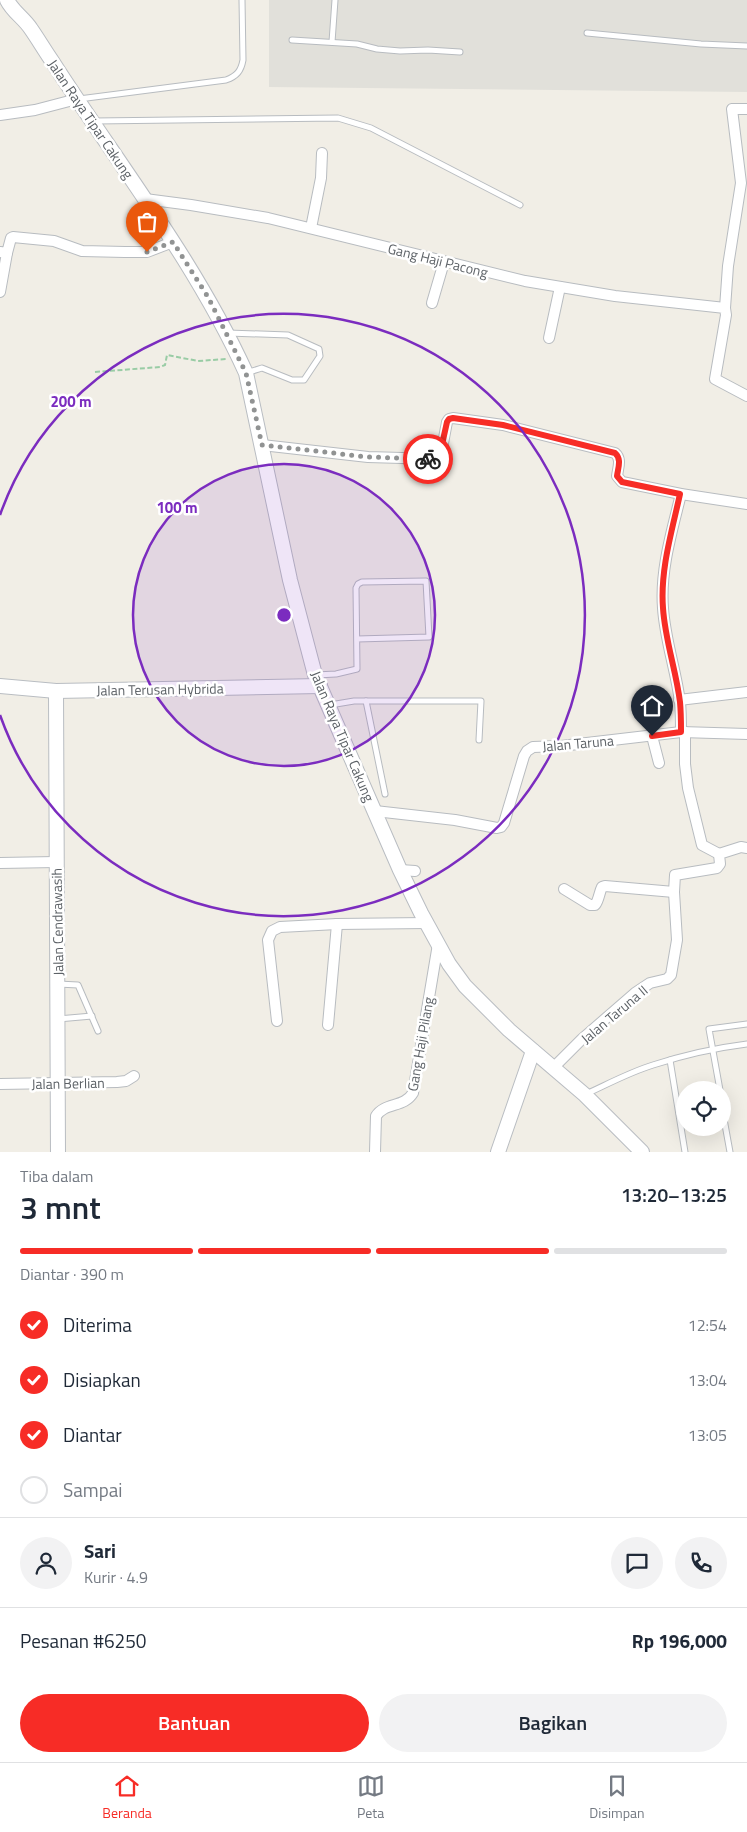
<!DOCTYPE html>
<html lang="id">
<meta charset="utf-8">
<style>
body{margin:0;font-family:"Titillium Web",sans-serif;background:#f2f2f3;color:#1f2937;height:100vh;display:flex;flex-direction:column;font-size:19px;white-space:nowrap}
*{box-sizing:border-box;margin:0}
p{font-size:16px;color:#747a83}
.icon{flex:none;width:28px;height:28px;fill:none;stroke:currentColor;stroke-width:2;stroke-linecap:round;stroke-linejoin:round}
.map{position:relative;height:1152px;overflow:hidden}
.side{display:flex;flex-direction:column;background:#fff;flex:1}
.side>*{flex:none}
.fabs{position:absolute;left:676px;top:1081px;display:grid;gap:10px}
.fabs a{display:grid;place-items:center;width:55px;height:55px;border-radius:50%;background:#fff;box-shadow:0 5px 20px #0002;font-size:25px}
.pin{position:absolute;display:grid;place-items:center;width:42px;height:42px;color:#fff;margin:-51px -21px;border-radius:50% 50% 50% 0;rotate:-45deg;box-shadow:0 0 5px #0007}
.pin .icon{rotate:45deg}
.courier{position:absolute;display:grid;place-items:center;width:50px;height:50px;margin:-25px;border:4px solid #f72c26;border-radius:50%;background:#fff;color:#222;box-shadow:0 1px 6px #0007}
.summary em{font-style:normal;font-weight:600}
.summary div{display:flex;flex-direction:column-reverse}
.summary{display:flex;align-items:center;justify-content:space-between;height:85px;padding:0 20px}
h1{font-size:32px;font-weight:600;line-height:38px}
.bar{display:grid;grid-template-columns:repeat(4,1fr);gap:8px 5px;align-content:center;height:60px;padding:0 20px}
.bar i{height:6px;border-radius:4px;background:#e0e1e3}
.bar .on{background:#f72c26}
.bar p{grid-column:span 4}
.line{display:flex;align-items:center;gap:12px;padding:0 20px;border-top:1px solid #e0e1e3}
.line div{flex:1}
.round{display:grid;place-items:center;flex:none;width:52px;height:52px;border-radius:26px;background:#f2f2f3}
ol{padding:0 20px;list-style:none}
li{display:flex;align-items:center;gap:15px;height:55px}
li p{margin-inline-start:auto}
li .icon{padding:5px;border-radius:50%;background:#f72c26;color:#fff;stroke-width:4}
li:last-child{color:#747a83}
li i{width:28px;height:28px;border:2px solid #e0e1e3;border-radius:50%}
.action{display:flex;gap:10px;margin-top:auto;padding:10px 20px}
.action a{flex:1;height:58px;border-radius:30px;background:#f72c26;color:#fff;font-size:20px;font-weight:600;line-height:58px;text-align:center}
.action a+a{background:#f2f2f3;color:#1f2937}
.menu{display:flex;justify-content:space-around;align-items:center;height:70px;border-top:1px solid #e0e1e3;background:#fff;font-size:14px;color:#747a83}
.menu a{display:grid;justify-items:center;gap:2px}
.menu .on{color:#f72c26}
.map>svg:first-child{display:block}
.industrial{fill:#e1e0da}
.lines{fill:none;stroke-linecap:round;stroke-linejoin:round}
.lane-casing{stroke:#b8bcc0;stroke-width:7}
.street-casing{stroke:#b8bcc0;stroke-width:12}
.secondary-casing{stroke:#b9bdc2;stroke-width:16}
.path{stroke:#99cca5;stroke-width:2;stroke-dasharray:5 2.5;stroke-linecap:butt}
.lane{stroke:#fff;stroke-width:5}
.street{stroke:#fff;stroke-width:10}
.secondary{stroke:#fff;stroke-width:14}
.done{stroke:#919393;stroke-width:5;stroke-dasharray:0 9}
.route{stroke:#f72c26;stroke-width:6}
.ring{fill:none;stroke:#7b2cbf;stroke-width:2.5}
.labels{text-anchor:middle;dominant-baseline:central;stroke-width:5;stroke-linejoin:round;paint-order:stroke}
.street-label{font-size:14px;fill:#5d6267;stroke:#fff}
.centre{fill:#7b2cbf;stroke:#fff;stroke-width:2.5}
.ring-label{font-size:15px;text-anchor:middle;font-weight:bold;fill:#7b2cbf;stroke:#fff;stroke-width:5;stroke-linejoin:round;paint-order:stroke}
</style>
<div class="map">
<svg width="747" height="1152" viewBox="0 0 747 1152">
<rect width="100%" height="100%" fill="#f1eee6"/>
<path class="industrial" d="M269,0h478v92l-478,-5z"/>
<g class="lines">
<g class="lane-casing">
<g id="lane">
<path d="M587,33l114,11 46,2"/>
<path d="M292,40l65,4 20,5 23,2 28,-1 32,2"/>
<path d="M332,42l3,-42"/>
<path d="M79,99l147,-19c11,-4 15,-9 17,-20l-1,-60"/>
<path d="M95,121l243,-3 33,10 149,77"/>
<path d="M228,333l60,2 31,14 1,7 -16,24h-12l-30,-12 -16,5"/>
<path d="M316,675l20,-1 21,-5 -1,-81 2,-4 4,-2 64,-1 3,56 -72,2"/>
<path d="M366,701l19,93"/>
<path d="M330,705l24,-4h127l-2,39"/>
<path d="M58,984l20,1 20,46"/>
<path d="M58,1019l34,-3"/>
<path d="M670,1060l15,92"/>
<path d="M720,1090l-11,-61 38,-5"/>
<path d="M586,1094c22,-10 44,-22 67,-29 31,-10 62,-17 94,-21"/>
<path d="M722,1108l8,44"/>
</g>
</g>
<g class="street-casing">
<g id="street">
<path d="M0,115l35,-5 42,-11"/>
<path d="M145,199l46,6 77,13 257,63 90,15 110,12 1,7 -11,64 32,17"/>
<path d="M311,228l10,-50 1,-25"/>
<path d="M0,252l7,1 4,-15 2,-1 41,4 28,10 43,1h22l26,-10"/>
<path d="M0,292l7,-39"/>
<path d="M432,303l12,-41"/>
<path d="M725,308l3,-42 13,-83 -9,-74h15"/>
<path d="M549,338l11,-51"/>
<path d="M262,445l106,12 68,2 5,-5 6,-32 2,-3 4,-1 50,7 112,28c7,6 3,15 2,23l5,6 59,12 66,10"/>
<path d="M681,494c-9,37 -21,76 -18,114 2,32 13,62 17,94 1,10 1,20 1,30"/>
<path d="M679,700l68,-8"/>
<path d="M685,732v32l3,24 14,57 17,9"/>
<path d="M652,736l7,27"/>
<path d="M375,811l80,9 42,8 4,-1 3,-4 20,-67 3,-5 6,-4 28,-1 120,-14 66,2"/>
<path d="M0,863l56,-1"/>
<path d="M400,870l15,1"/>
<path d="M564,889l26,16h5c4,-5 4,-12 7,-18l3,-1 69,6"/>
<path d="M277,1021l-9,-81 4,-9 8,-4 57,-3 90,-1"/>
<path d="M328,1025l9,-101"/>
<path d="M554,1067l28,-28 53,-46 15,-10 17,-4 4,-4 6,-35 -3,-48 1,-17 42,-7 3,-4 -1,-10 22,-7 6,1"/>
<path d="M0,1084l117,-2 9,-1 8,-5"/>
<path d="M375,1152l1,-36c9,-14 28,-8 37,-23l25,-149"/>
</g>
</g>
<g class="secondary-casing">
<g id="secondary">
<path d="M7,0c6,12 17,18 24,29 7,10 14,22 21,32 66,103 143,200 194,312l44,207 25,95 85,195 21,43 28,51 16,22 44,44 76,65 57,57"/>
<path d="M0,686l56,5 264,-5"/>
<path d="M56,691l2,461"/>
<path d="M498,1152l35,-101"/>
</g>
</g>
<path class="path" d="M95,372l65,-5 5,-2 2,-10 31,6 28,-2"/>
<use href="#lane" class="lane"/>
<use href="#street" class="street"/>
<use href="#secondary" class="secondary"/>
</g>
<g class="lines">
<path class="done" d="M147,252l26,-10 35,55 38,76 16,72 106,12 60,2"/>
<path class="route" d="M428,459l11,-1 8,-36 2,-3 4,-1 50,7 112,28c7,6 3,15 2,23l5,6 58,12c-8,37 -20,76 -17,114 2,32 13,62 17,94 1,10 1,20 1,30l-29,4"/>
</g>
<circle cx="284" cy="615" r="151" fill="#7b2cbf" fill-opacity=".12"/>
<g class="ring">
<circle cx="284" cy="615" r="151"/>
<path d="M0 515A301 301 0 1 1 0 715"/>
</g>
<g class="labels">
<g class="street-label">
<text transform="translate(91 119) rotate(56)">Jalan Raya Tipar Cakung</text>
<text transform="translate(438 260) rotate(14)">Gang Haji Pacong</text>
<text transform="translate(160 689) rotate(-1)">Jalan Terusan Hybrida</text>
<text transform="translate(343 736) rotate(67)">Jalan Raya Tipar Cakung</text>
<text transform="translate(578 743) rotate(-5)">Jalan Taruna</text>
<text transform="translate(57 922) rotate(-91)">Jalan Cendrawasih</text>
<text transform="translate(614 1014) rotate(-40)">Jalan Taruna II</text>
<text transform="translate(420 1044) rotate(-80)">Gang Haji Pilang</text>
<text transform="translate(68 1083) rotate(-1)">Jalan Berlian</text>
</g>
</g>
<circle cx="284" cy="615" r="8" class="centre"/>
<g class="ring-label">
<text x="71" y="407">200 m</text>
<text x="177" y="513">100 m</text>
</g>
</svg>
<div class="fabs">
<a><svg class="icon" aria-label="locate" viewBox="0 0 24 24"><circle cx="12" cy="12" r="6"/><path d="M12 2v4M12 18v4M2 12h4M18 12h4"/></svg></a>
</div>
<div class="pin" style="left:147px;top:252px;background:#ea580c"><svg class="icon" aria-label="bag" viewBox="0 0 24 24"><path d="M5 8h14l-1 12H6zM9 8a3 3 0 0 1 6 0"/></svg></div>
<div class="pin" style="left:652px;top:736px;background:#1f2937"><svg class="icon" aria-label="home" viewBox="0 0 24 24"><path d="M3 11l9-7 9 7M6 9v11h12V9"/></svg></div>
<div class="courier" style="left:428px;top:459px"><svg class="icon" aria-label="bike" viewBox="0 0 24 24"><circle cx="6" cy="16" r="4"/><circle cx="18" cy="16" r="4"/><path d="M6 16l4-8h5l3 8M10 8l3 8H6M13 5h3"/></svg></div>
</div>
<section class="side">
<div class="summary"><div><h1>3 mnt</h1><p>Tiba dalam</p></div><em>13:20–13:25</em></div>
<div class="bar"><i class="on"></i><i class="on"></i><i class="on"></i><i></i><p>Diantar · 390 m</p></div>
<ol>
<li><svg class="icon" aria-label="check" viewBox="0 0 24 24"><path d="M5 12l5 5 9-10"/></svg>Diterima<p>12:54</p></li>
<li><svg class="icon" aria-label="check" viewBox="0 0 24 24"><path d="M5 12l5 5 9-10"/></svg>Disiapkan<p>13:04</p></li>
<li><svg class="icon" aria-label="check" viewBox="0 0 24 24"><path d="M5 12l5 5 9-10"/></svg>Diantar<p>13:05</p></li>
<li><i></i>Sampai</li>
</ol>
<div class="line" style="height:90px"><a class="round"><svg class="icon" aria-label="person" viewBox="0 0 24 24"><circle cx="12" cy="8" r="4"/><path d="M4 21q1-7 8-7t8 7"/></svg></a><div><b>Sari</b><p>Kurir · 4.9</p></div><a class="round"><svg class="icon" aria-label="chat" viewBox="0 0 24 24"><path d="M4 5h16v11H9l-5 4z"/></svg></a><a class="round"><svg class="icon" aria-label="phone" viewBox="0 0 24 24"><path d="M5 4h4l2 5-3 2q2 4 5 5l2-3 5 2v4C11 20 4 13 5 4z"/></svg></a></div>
<div class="line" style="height:65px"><div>Pesanan #6250</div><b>Rp 196,000</b></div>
<div class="action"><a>Bantuan</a><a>Bagikan</a></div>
</section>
<nav class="menu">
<a class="on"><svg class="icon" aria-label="home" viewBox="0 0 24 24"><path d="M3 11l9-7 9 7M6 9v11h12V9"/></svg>Beranda</a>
<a><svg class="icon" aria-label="map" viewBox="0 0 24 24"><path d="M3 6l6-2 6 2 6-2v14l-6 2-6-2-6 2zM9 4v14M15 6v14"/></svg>Peta</a>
<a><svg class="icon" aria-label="saved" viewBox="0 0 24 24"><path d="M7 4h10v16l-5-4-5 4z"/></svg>Disimpan</a>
</nav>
